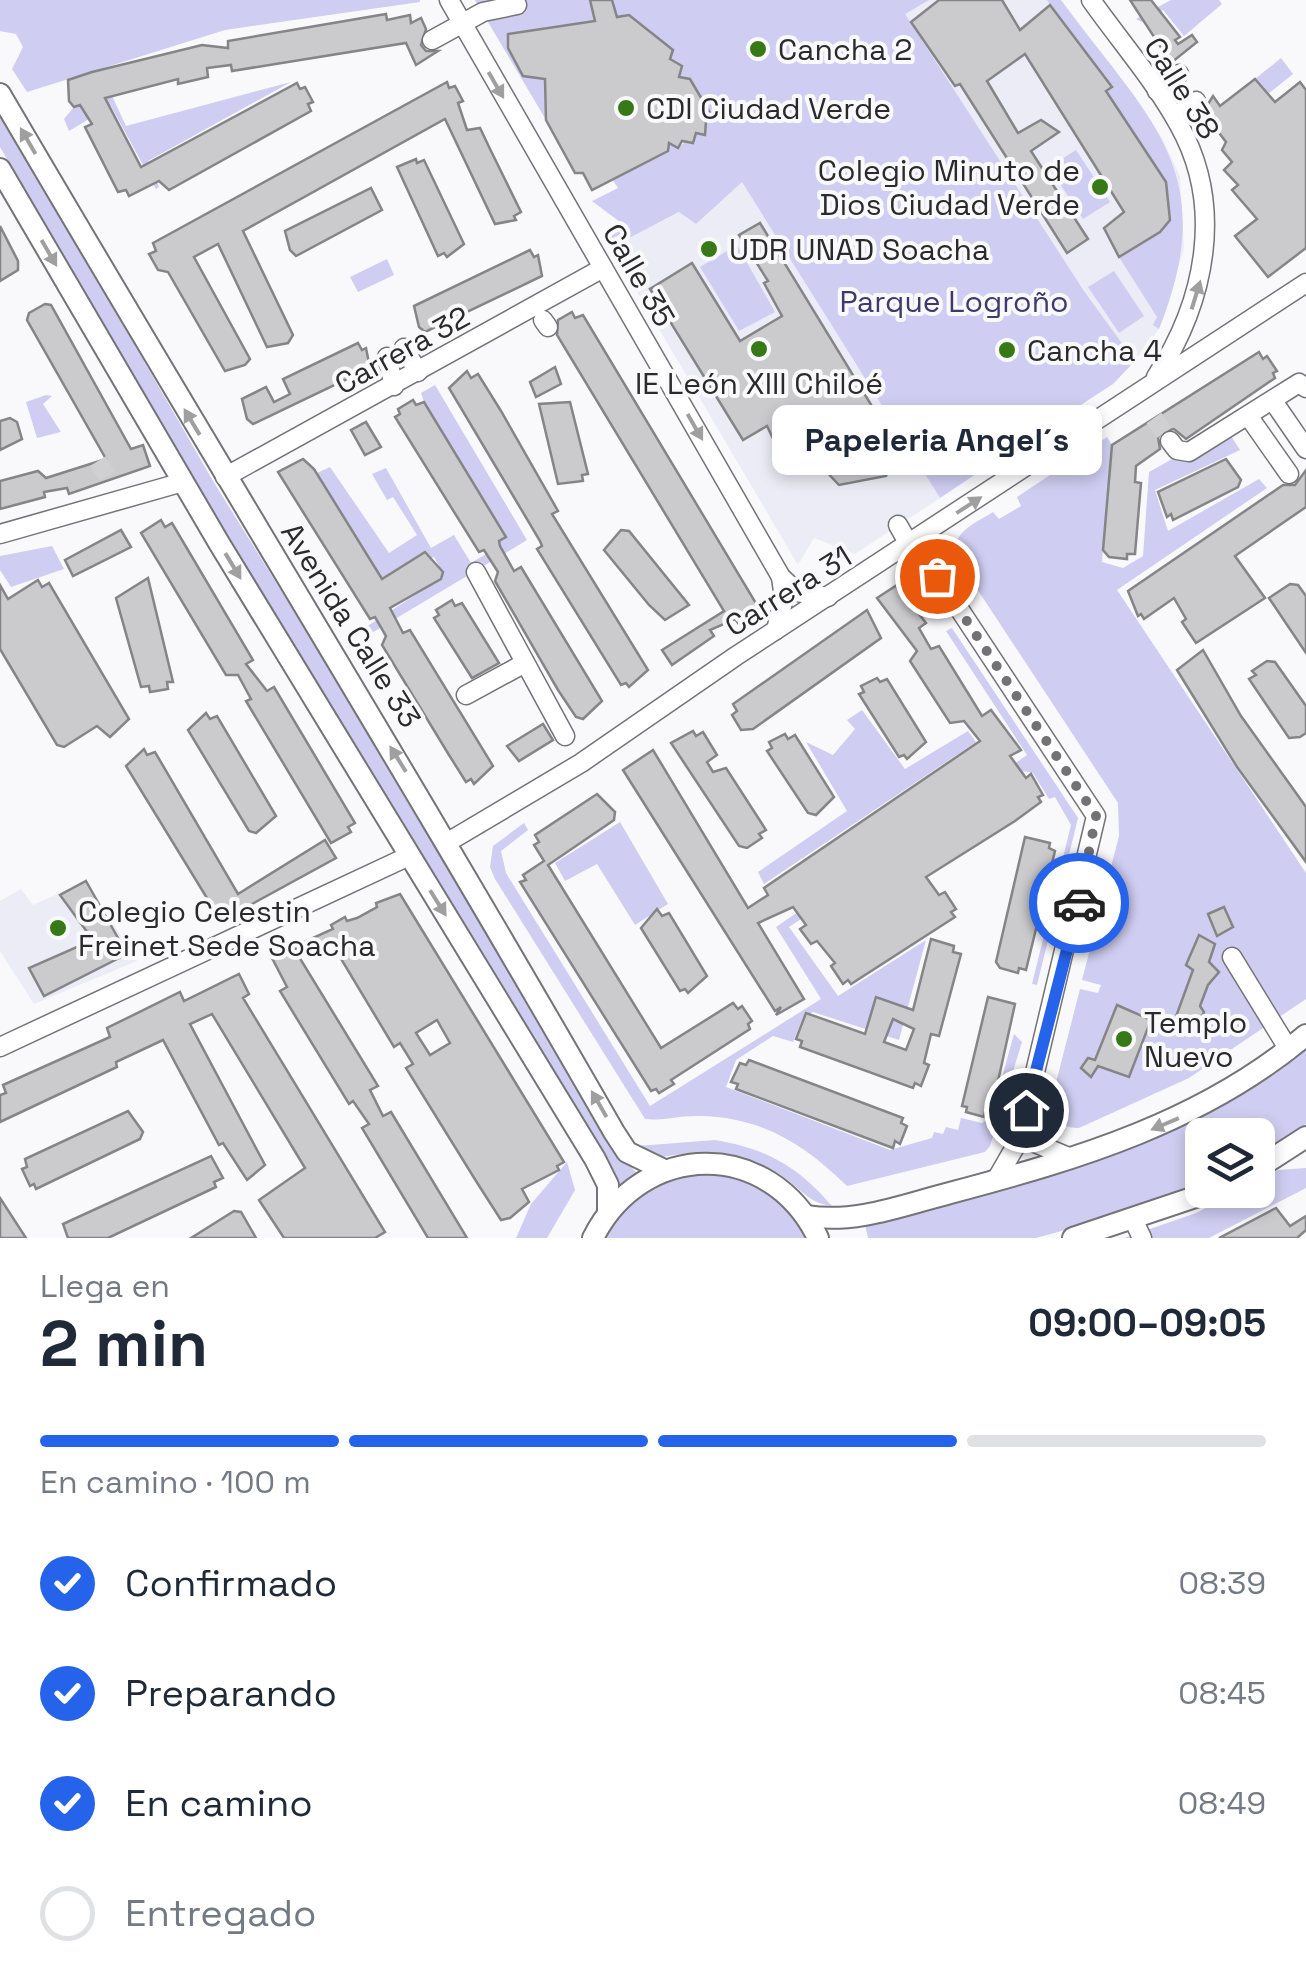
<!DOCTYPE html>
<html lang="es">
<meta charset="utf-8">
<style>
body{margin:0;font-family:"Space Grotesk",sans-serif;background:#f2f2f3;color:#1f2937;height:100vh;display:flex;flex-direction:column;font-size:38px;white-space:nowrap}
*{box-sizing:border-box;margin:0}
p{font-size:32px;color:#747a83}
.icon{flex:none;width:55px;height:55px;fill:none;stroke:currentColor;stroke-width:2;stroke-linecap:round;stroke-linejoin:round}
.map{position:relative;height:1238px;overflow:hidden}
.side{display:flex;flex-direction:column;background:#fff;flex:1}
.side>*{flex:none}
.fabs{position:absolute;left:1185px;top:1118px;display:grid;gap:20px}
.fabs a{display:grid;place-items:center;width:90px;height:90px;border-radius:15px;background:#fff;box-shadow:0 5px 15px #0003;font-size:50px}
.pin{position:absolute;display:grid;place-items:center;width:85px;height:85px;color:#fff;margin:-42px;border:5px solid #fff;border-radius:50%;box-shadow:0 2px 10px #0007}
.courier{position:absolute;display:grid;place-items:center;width:100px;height:100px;margin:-50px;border:8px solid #2563eb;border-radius:50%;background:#fff;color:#222;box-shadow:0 2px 12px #0007}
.bubble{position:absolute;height:70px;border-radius:15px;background:#fff;box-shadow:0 5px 15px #0003;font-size:32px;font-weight:700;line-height:70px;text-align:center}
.head em{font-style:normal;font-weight:700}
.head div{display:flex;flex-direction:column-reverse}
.head{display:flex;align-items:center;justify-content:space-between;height:170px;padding:0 40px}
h1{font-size:65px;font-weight:700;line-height:75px}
.bar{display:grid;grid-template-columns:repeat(4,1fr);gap:15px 10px;align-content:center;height:120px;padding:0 40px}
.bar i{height:12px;border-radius:8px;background:#e0e1e3}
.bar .on{background:#2563eb}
.bar p{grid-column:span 4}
ol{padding:0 40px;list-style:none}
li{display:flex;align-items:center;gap:30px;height:110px}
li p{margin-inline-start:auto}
li .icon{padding:10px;border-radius:50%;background:#2563eb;color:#fff;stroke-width:4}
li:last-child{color:#747a83}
li i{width:55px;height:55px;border:5px solid #e0e1e3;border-radius:50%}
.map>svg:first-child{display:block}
.built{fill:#ececf6}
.green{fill:#cfcdf1}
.building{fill:#cbcbce;stroke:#858587;stroke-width:2.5;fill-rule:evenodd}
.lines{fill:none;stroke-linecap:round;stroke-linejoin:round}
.minor-tunnel{stroke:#d0d0d2;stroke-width:18;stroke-dasharray:18 9;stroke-linecap:butt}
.minor-casing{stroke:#747477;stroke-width:21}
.major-casing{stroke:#747477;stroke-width:24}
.minor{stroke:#fff;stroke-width:18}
.major{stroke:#fff;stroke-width:20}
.oneway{fill:#9f9fa0}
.done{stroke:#727275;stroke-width:10;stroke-dasharray:0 18}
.route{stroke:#2563eb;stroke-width:12}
.poi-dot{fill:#387917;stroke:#f9f9fc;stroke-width:4}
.labels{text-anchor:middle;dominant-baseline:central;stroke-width:8;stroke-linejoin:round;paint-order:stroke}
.poi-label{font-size:30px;fill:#2a2a2c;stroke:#f9f9fc;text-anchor:start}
.street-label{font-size:30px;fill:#2a2a2c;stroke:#f9f9fc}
.park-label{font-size:30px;fill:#403a6c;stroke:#f9f9fc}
</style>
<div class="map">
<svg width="1306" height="1238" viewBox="0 0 1306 1238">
<rect width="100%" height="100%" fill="#f9f9fc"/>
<g class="built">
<path d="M895,0h166l100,136 19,40 4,73 -25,80 -24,32 -51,-70z"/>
<path d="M742,181l198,317 -85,56 -41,-16 -16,27 -185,-314 1,-5 66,-34 16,12z"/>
<path d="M86,881l51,80 -103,43 -34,-53v-50l21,-12 12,16z"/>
</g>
<g class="green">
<path d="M0,0h420v2l-195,28 -198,62 -15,-23 11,-22 -7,-13 -16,-3z"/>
<path d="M475,0h454l-24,14 179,277 51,70 -22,23 -80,52 -44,-4 -7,38 -42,28 -198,-316 -46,42 -17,-12 -65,34 -6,-4 12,-20 -28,-21 26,-13 -6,-9 45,-29 11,1 1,-8 9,5 18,-15 8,2 2,-14 6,-4 -17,-30h-7l3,-8 -12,-2 3,-11 -12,-7 3,-9 -44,-34 -121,18 1,15 14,27 76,9 -53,14v21z"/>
<path d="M1047,0h14c89,121 161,171 98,329l-6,-4 4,-8 -38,-60 51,-37 -4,-38z"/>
<path d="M1171,0h48l3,4 -38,32 -21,-26 -21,12 -6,-3z"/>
<path d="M1281,58l12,16 -25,20 -13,-15z"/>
<path d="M291,82l-143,79 11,26 -3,2 -45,-83 -42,25 -5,-12 10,-12 38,-11 14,30z"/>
<path d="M0,111l213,370 225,362 179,310 20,20 -22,17v-18l-416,-683 -199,-342z"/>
<path d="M1076,150l34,52 -27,17 -34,-52z"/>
<path d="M737,245l38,67 -36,19 -39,-64z"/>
<path d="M387,259l7,16 -36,17 -8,-15z"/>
<path d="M1114,271l30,45 -25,17 -31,-46z"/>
<path d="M435,385l92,155 -157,94 -4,-7 74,-48 2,-8 -8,-14 -52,22 -65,-106 13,-6 59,86 28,-18 -24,-38 -6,3 -15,-26 14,-6 45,80 23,-13 17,28 30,-18 -77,-143 -3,-9z"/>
<path d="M46,395l6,1 -9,8 18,28 -24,6 -11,-36z"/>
<path d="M1231,436l9,14 -85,40 13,41 91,-52 8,9 -150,102 189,283v126l-117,79 -110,50c-16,0 -29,-8 -28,-26l29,-113 18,4 3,-8 -19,-5 37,-144 -1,-33 -160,-243c-10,-27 16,-36 35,-48l6,7 22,-13 -4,-9 90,-60 5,8 -10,117 21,6 20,-12 6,-84 25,-14 18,1z"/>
<path d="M52,546l12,23 -53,18 -11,-17v-14z"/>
<path d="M952,628l126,190 -41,167 -5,-1 39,-159 -16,-28 -6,2 -16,-26 -11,-2 -233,156 49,69 88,-56 -27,100 -86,-28 -10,5 -10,25 -20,-6 -37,24 -10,27 164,63 42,-12 2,-6 9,2 3,-7 12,3 3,-12 21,5 9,-6 23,-83 8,8 -32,104 -5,6 -138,34c-43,-42 -86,-69 -147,-70 -19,-1 -37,5 -55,3l-150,-240 -5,-12 3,-21 31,-23 4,7 -27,21 5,22 144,233 171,-107 -45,-72 251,-172 -81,-124z"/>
<path d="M862,710l43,59 63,-38 8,11 -212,142 -6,-12 89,-61 -41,-69 27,13 22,-26 -8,-9z"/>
<path d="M620,822l48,82 -33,21 -38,-61 -32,17 -10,-18z"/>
<path d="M1306,1046v78l-48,32v-21h-56v50l-78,29 -88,24h-168l-3,-13 236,-69z"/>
<path d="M715,1140c52,9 83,26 117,66 -23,-3 -29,-15 -47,-28 -36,-27 -88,-30 -131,-19l-17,-13z"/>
<path d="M567,1162l8,28 -28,48h-31l15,-34z"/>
<path d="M1306,1168v20l-97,50h-85l72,-25 44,-23h18v-9l20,-11z"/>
<path d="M702,1172c57,5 74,22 107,66h-207c29,-40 49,-58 100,-66z"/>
</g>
<g class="building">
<path d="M590,0h22l5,17 12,-2 44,35 -3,9 12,7 -3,11 11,2 23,39 -7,3 -1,14 -9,-2 -3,10 -11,-2 -4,7 -9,-5 -1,8 -76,39 -9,-17h-8l-29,-53 -1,-41 -22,-3 -15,-28v-14l87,-13z"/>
<path d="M939,0h63l18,30 30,-25 62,82 -6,4 60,91 4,38 -10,12 -41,25 -15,-29 20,-16 -99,-158 -38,27 31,52 23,-13 18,12 -28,19 57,88 -21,14 -107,-169 -5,2 -44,-64z"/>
<path d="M1130,0h21l29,37 -5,3 3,4 14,-9 5,7 -26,21z"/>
<path d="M386,14l1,6 23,-5 1,8 10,-5 5,11 -5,16 5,6h12l-22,14 -10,-22 -174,28 -1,-6 -24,3 1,9 -30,7v-5l-73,19 36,69 156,-84 3,6 5,-2 8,15 -5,2 3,7 -142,79 -10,-9 -30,15 -3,-6 -8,2 -33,-65 7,-3 -12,-19 -6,2 -5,-6 -1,-21 24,-8 110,-27 26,3v-7z"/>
<path d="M1255,79l20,23 25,-20 6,8v158l-38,29 -33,-41 22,-17 -25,-29 6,-5 -14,-15 8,-8 -10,-12 4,-8 -23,-30 10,-16 7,10z"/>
<path d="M447,82l2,6 6,-2 8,15 -5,2 9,27 13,-2 11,23 30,61 -7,4 2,4 -21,4 -50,-105 -202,112 50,104 -5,8 -21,4 -49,-103 -24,13 56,102 -5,6 -20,6 -57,-99 -10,-2 -9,-16 7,-3 -3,-8z"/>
<path d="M416,159l1,4 7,-3 40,84 -17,13 -3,-4 -6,3 -41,-89z"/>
<path d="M371,188l11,22 -86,46 -6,-6 -5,-19z"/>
<path d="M760,223l140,229 -14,24 -47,9 -39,-41 -19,-5 -4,8 -10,-21 -24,14 -93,-151 42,-26 48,78 42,-25 -18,-33 4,-2 -29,-46z"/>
<path d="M0,226l18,35v9l-18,11z"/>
<path d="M530,250l4,7 4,-2 4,21 -117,56 -6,-5 -5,-21z"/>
<path d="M45,304l6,1 80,144 12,-4 7,21 -81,28 -2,-6 -23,4 1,5 -45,12v-28l38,-10 8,7 60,-19 -79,-139 2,-7z"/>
<path d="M572,312l3,6 8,-3 174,290 -7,4 3,4 -15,10 -3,-4 -25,11 4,6 -42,29 -10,-15 62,-39 -167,-276 1,-15z"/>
<path d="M358,343l4,7 4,-2 4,20 -117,56 -6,-5 -5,-20 24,-12 8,15 16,-8 -7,-15z"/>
<path d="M1259,352l4,7 4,-3 10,15 -4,2 2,5 -89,61 -12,-10 -11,2 -5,6 2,12 -24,17 -1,16 6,1 -6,71h-8v5l-18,-2 -6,-7 9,-105z"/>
<path d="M555,367l6,17 -25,13 -6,-15z"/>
<path d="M467,371l4,7 7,-4 23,37 57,100 -6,3 96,156 -19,17 -3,-4 -5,2 -84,-136 5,-3 -2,-5 -91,-153z"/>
<path d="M413,400l3,5 8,-3 82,135 -7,4 1,5 14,25 7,-4 81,134 -19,18 -7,-2 -18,-27 -63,-109 3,-9 -14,-22 -5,2 -84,-135 5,-3 -2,-5z"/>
<path d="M570,402l18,72 -6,1 1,6 -25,3 -19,-80z"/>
<path d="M10,418l7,4 5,17 -22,11v-29z"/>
<path d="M366,422l15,25 -16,8 -14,-25z"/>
<path d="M303,459l11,10 68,110 43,-27 18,20 -2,7 -51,29 13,25 7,-3 83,136 -19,18 -3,-5 -5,3 -17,-27 -67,-110 4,-9 -11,-19 -5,2 -92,-147z"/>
<path d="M1226,459l15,21 -3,7 -65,33 -2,-6 -4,3 -9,-25z"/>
<path d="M1306,470v37l-71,49 30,42 -69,45 -14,-21 4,-3 -12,-21 -30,21 -3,-5 -3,2 -10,-25 155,-106h12z"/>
<path d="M161,520l4,7 7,-4 81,137 -7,4 21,27 7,-4 81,136 -7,4 3,5 -20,11 -85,-142 5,-2 -13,-24h-12l-85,-142z"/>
<path d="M121,530l10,17 -58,29 -8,-16z"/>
<path d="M621,530l8,1 60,74 -24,15 -16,-15 -45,-55z"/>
<path d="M148,578l25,104h-6l1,7 -18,3 -1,-6 -8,1 -25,-89z"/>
<path d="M38,580l4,7 7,-4 80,136 -19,18 -13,-11 -33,21 -7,-2 -57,-96v-64l8,14z"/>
<path d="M1290,584l8,1 8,11v57l-37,-55z"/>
<path d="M897,585l29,38 -7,5 12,21 8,-3 43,70 9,-6 30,40 -11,6 16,22 5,-4 12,21 -5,2 3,5 -26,19 -89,56 13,18 6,-3 11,17 -5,3 4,5 -104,67 -3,-4 -5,4 -12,-18 4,-3 -18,-22 -6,3 -11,-15 6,-4 -13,-18 -35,16 46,76 -28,16 5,-8 -6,4 -152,-241 30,-20 95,158 20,-13 -4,-7 216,-147 -16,-20 -14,2 -40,-62 7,-10 -40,-53z"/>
<path d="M452,600l3,6 7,-3 37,60 -27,15 -38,-60 5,-3 -3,-5z"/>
<path d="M867,610l14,28 -128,91 -12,1 -9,-15 5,-4 -4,-7z"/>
<path d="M1203,650l38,66 65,91v55l-69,-95 -60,-97z"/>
<path d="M1267,661l8,1 31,44v27l-6,4 -11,1 -40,-59 7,-4 -4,-4z"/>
<path d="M877,678l3,4 7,-3 39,63 -19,17 -3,-4 -5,2 -40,-63 5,-2 -3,-6z"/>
<path d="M206,713l4,6 7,-3 59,100 -20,17 -7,-2 -61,-101z"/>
<path d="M543,724l10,16 -34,21 -12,-15z"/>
<path d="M693,731l3,5 7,-4 14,23 -10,7 6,10 13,-4 40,62 -7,4 3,4 -15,10 -8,-2 -68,-103z"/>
<path d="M785,734l3,5 7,-4 39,62 -18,18 -8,-2 -41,-62 5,-3 -3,-6z"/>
<path d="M144,749l3,6 8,-3 83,142 87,-54 11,18 -115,63 -95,-155z"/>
<path d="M597,794l18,18 -1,8 -66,45 113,183 72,-45 5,6 4,-3 10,15 -4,3 2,5 -79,51 3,4 -15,9 -3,-4 -5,2 -131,-209 6,-2 -3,-5 21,-14 -10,-16 5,-3 -4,-7z"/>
<path d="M1025,837l25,6 -1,5 6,3 -29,119 -7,-2 -1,5 -18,-5 -4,-6z"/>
<path d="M86,881l41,73 -83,42 -15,-28 64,-28 -33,-45z"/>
<path d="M400,894l164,268 -7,4 2,4 -37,19 7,13 -19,16 -9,2 -25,-39 -70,-113 7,-4 -13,-21 -6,4 -63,-105 -31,13 -5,-9 38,-17 -2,-4 14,-8 2,4 10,-3 20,-11 -1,-4zM437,1020l13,23 -20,12 -14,-22z"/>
<path d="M1224,907l9,20 -16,9 -9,-22z"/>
<path d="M657,909l5,7 7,-3 38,63 -19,17 -3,-4 -5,2 -39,-63z"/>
<path d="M1199,935l16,9 -6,18 10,10 -11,13 -8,21 4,6 -10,20 -20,-10 19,-52 -7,-5z"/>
<path d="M931,939l23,7 -1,6 8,2 -22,82 -8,-2 -7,29 5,2 -8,21 -6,-3 -2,5 -113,-41 2,-6 -6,-2 10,-26 59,21 11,-37 37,13zM893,1019l21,10 -8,21 -22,-8z"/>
<path d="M293,947l85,139 -8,4 13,26 8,-4 76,126h-39l-66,-110 7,-4 -16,-23 -4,3 -69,-113 7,-4 -15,-29z"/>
<path d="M239,974l10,20 -6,4 142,234 -10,6h-91l-25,-38 46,-32 -93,-154 -22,10 75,141 -18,15 -24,-37 -4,2 -56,-105 -47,22 1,5 -117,55v-27l6,-2 -3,-8 107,-48 -3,-9 73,-36 4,9z"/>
<path d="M988,997l27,7 -24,109 -6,-1 -1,5 -18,-5 1,-5 -5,-1z"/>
<path d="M1117,1005l34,15 -22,57 -31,-11 -7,11 -10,-9 7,-10 7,2z"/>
<path d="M749,1060l154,58 -2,5 6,3 -7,18 -5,-3 -2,7 -157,-59 2,-5 -7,-2 9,-19 6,2z"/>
<path d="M128,1111l15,21 -3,7 -104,50 -2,-5 -4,2 -8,-17 5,-2 -2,-8z"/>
<path d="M211,1156l12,22 -9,4 2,5 -108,51h-40l-5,-14z"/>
<path d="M0,1198l26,40h-26z"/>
<path d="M1276,1208l14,18 16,-10v14l-9,8h-78z"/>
<path d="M234,1211l7,1 15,26h-65z"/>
</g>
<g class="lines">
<g class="minor-tunnel">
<path d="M1154,418l16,23"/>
<path d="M98,461l12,20"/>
</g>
<g class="minor-casing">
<g id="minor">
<path d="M449,0l332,577 16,15 31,5"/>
<path d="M1091,0c29,41 64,81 88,125 46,82 26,177 -23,252"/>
<path d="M432,40l51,-28 34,-7"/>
<path d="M1157,91l22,-17"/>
<path d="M1175,117l21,-16"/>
<path d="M543,320l5,7"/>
<path d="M404,348l14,24"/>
<path d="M387,357l7,29"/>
<path d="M1273,401l33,48"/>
<path d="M1249,417l40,57"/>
<path d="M1170,441l7,9 12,2 110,-69 7,5"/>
<path d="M225,477l378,-209"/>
<path d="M898,525l12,21"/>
<path d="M0,534l183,-52"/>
<path d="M915,542l181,274 -70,294 -11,37 -19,33"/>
<path d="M476,572l89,164"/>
<path d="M776,630l8,-32 -3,-21"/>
<path d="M466,695l59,-32"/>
<path d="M448,842l133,-79 155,-107 570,-373"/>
<path d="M1232,957l57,93"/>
<path d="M0,1047l409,-191"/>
<path d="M1027,1115l8,28 36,15"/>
<path d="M1134,1221l8,17"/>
</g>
</g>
<g class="major-casing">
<g id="major">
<path d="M0,94c203,347 414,689 614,1038l13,20 37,18"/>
<path d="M0,169l219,374 376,616 13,26v27"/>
<path d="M1258,1168l48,-31"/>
<path d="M807,1216c49,8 96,-11 143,-23 128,-34 253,-71 356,-158"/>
<path d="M593,1238c49,-98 177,-100 225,0"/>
<path d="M1073,1238l143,-48"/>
</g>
</g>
<use href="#minor" class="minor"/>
<use href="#major" class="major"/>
</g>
<defs><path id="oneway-solid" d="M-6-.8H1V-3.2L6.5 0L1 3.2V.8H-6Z" transform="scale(2.5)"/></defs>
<g class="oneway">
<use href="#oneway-solid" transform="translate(496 85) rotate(60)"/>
<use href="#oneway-solid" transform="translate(28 141) rotate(-120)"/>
<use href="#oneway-solid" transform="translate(49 253) rotate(60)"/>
<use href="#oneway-solid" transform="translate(1196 295) rotate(-73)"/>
<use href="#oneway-solid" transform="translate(192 422) rotate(-121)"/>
<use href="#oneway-solid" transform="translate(695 427) rotate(60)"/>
<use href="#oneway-solid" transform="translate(969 505) rotate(-33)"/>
<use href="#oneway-solid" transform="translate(233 566) rotate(59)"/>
<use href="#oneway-solid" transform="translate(398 759) rotate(-122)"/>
<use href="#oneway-solid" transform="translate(438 903) rotate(58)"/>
<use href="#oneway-solid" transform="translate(599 1104) rotate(-120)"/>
<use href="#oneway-solid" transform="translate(1165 1124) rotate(157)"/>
</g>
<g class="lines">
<path class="done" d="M937,576l159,240 -17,87"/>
<path class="route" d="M1026,1110l53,-207"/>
</g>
<g class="poi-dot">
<circle cx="758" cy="49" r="10"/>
<circle cx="626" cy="108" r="10"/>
<circle cx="1100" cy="187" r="10"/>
<circle cx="709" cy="249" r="10"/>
<circle cx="759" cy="349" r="10"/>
<circle cx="1007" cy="350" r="10"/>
<circle cx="58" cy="928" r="10"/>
<circle cx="1124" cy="1039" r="10"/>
</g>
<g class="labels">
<g class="poi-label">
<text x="778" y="49">Cancha 2</text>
<text x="646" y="108">CDI Ciudad Verde</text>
<text x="1080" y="170" text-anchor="end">Colegio Minuto de<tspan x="1080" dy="34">Dios Ciudad Verde</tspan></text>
<text x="729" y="249">UDR UNAD Soacha</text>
<text x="1027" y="350">Cancha 4</text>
<text x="759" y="383" text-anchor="middle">IE León XIII Chiloé</text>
<text x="78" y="911">Colegio Celestin<tspan x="78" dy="34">Freinet Sede Soacha</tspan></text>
<text x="1144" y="1022">Templo<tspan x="1144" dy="34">Nuevo</tspan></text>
</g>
<g class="street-label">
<text transform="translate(1182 88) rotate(58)">Calle 38</text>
<text transform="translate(639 275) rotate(60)">Calle 35</text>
<text transform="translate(402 350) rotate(-29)">Carrera 32</text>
<text transform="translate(788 591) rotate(-32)">Carrera 31</text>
<text transform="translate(351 625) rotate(58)">Avenida Calle 33</text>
</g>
<g class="park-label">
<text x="954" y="301">Parque Logroño</text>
</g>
</g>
</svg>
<div class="fabs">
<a><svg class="icon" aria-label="layers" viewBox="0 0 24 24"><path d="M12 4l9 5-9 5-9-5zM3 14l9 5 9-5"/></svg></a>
</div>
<div class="pin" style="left:937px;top:576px;background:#ea580c"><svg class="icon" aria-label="bag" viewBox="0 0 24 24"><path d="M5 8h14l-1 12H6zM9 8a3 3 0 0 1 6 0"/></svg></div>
<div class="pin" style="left:1026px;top:1110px;background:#1f2937"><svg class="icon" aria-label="home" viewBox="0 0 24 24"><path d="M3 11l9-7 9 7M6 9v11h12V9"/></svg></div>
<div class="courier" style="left:1079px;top:903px"><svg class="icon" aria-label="car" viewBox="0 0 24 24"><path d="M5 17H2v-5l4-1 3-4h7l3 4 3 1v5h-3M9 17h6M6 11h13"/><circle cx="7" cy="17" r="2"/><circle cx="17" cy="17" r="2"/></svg></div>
<div class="bubble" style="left:772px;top:405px;width:330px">Papeleria Angel´s</div>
</div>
<section class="side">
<div class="head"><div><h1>2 min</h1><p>Llega en</p></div><em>09:00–09:05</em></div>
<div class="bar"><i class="on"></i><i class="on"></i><i class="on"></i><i></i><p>En camino · 100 m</p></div>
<ol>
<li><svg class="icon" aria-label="check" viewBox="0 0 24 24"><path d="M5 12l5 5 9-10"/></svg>Confirmado<p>08:39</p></li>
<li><svg class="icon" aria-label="check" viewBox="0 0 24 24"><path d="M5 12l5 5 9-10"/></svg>Preparando<p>08:45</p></li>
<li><svg class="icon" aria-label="check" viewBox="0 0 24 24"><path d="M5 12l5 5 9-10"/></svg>En camino<p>08:49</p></li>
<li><i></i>Entregado</li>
</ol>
</section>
